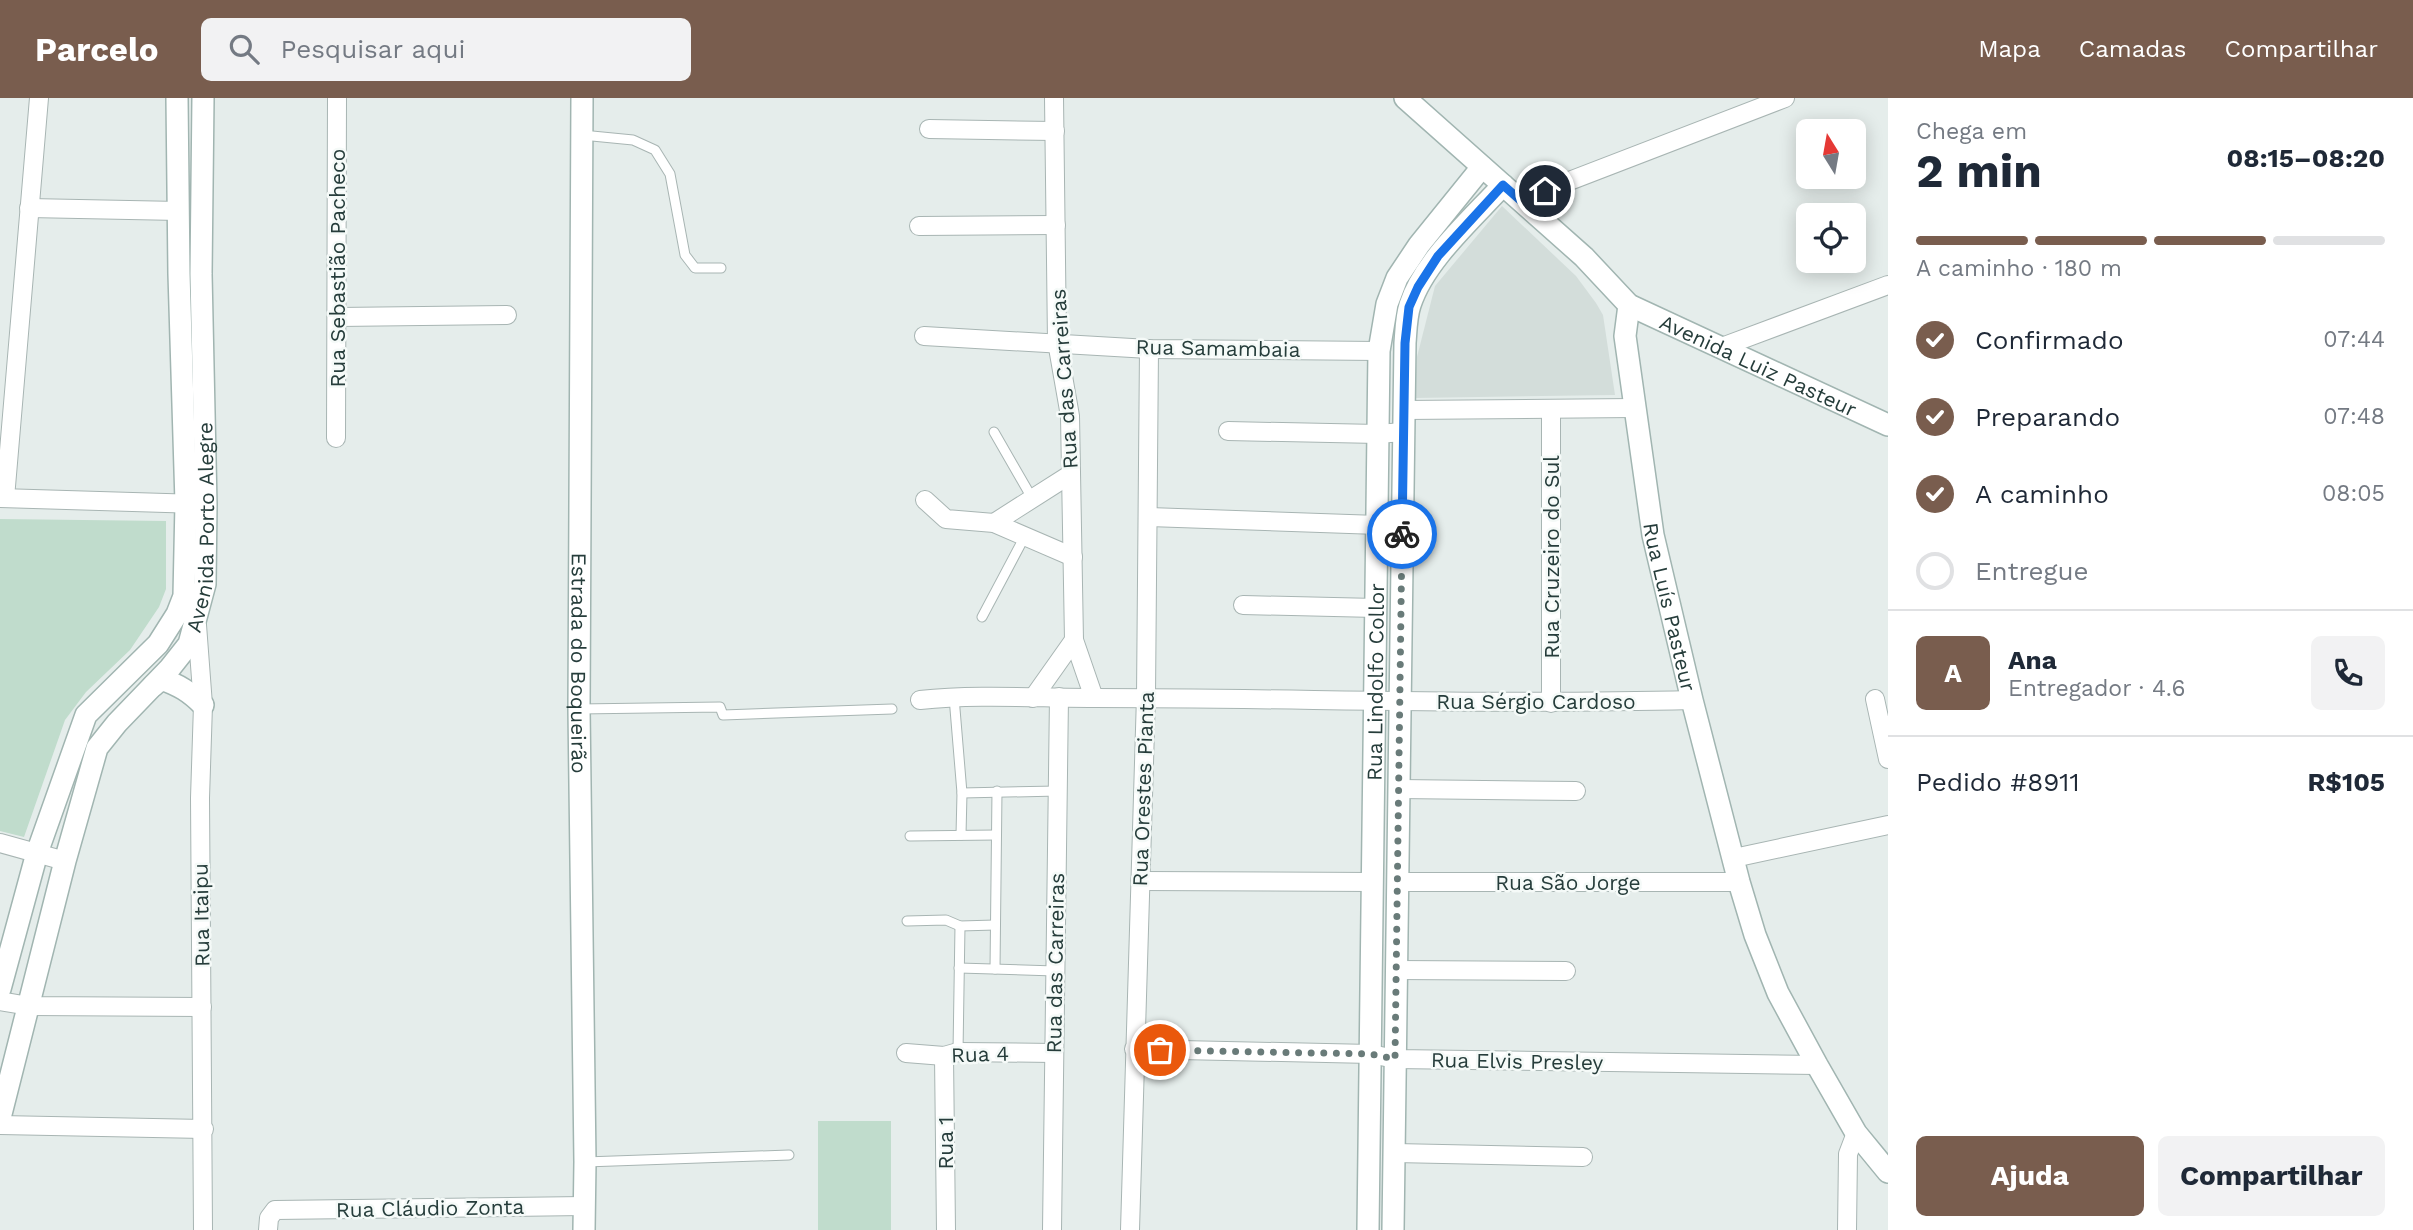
<!DOCTYPE html>
<html lang="pt">
<meta charset="utf-8">
<style>
body{margin:0;font-family:"Work Sans",sans-serif;background:#f2f2f3;color:#1f2937;height:100vh;display:flex;flex-direction:column;font-size:26px;white-space:nowrap}
*{box-sizing:border-box;margin:0}
p{font-size:23px;color:#747a83}
.icon{flex:none;width:38px;height:38px;fill:none;stroke:currentColor;stroke-width:2;stroke-linecap:round;stroke-linejoin:round}
.map{position:relative;flex:1;overflow:hidden}
.drawer{display:flex;flex-direction:column;background:#fff;width:525px}
.drawer>*{flex:none}
.needle{width:46px;rotate:349deg}
.tools{position:absolute;left:1796px;top:21px;display:grid;gap:14px}
.tools a{display:grid;place-items:center;width:70px;height:70px;border-radius:10px;background:#fff;box-shadow:0 4px 18px #0003;font-size:35px}
.pin{position:absolute;display:grid;place-items:center;width:60px;height:60px;color:#fff;margin:-30px;border:4px solid #fff;border-radius:50%;box-shadow:0 2px 7px #0007}
.courier{position:absolute;display:grid;place-items:center;width:70px;height:70px;margin:-35px;border:5px solid #1a73e8;border-radius:50%;background:#fff;color:#222;box-shadow:0 2px 9px #0007}
.headline em{font-style:normal;font-weight:700}
.headline div{display:flex;flex-direction:column-reverse}
.headline{display:flex;align-items:center;justify-content:space-between;height:119px;padding:0 28px}
h1{font-size:46px;font-weight:700;line-height:52px}
.bar{display:grid;grid-template-columns:repeat(4,1fr);gap:10px 7px;align-content:center;height:84px;padding:0 28px}
.bar i{height:9px;border-radius:5px;background:#e0e1e3}
.bar .current{background:#795d4e}
.bar p{grid-column:span 4}
.line{display:flex;align-items:center;gap:18px;padding:0 28px;border-top:2px solid #e0e1e3}
.line div{flex:1}
.round{display:grid;place-items:center;flex:none;width:74px;height:74px;border-radius:10px;background:#f2f2f3}
ol{padding:0 28px;list-style:none}
li{display:flex;align-items:center;gap:21px;height:77px}
li p{margin-inline-start:auto}
li .icon{padding:7px;border-radius:50%;background:#795d4e;color:#fff;stroke-width:4}
li:last-child{color:#747a83}
li i{width:38px;height:38px;border:4px solid #e0e1e3;border-radius:50%}
.button{display:flex;gap:14px;margin-top:auto;padding:14px 28px}
.button a{flex:1;height:80px;border-radius:10px;background:#795d4e;color:#fff;font-size:28px;font-weight:700;line-height:80px;text-align:center}
.button a+a{background:#f2f2f3;color:#1f2937}
header{display:flex;align-items:center;gap:42px;box-sizing:border-box;height:98px;padding:0 35px;background:#795d4e;color:#fff}
header strong{font-size:33px}
nav{display:flex;gap:38px;margin-inline-start:auto;font-size:24px}
.search{width:490px;height:63px;background:#f2f2f3;display:flex;align-items:center;gap:18px;box-sizing:border-box;padding:0 24px;border-radius:10px;color:#747a83;font-size:26px}
main{display:flex;flex:1;min-height:0}
.map>svg:first-child{display:block}
.built{fill:#d3ddda}
.green{fill:#c0dccc}
.lines{fill:none;stroke-linecap:round;stroke-linejoin:round}
.lane-casing{stroke:#a8b5b3;stroke-width:11}
.street-casing{stroke:#a8b5b3;stroke-width:20}
.secondary-casing{stroke:#a1b5b1;stroke-width:24}
.lane{stroke:#fff;stroke-width:9}
.street{stroke:#fff;stroke-width:18}
.secondary{stroke:#fff;stroke-width:21}
.done{stroke:#697b79;stroke-width:7;stroke-dasharray:0 12.6}
.route{stroke:#1a73e8;stroke-width:9}
.labels{text-anchor:middle;dominant-baseline:central;stroke-width:5;stroke-linejoin:round;paint-order:stroke}
.street-label{font-size:21px;fill:#263d3b;stroke:#f5faf8}
</style>
<header>
<strong>Parcelo</strong>
<div class="search"><svg class="icon" aria-label="search" viewBox="0 0 24 24"><circle cx="10" cy="10" r="6"/><path d="M15 15l6 6"/></svg>Pesquisar aqui</div>
<nav><a>Mapa</a><a>Camadas</a><a>Compartilhar</a></nav>
</header>
<main>
<div class="map">
<svg width="1888" height="1132" viewBox="0 0 1888 1132">
<rect width="100%" height="100%" fill="#e5edeb"/>
<path class="built" d="M1502,108l74,70 20,27 7,12 12,80 -201,3 3,-41 18,-71z"/>
<g class="green">
<path d="M0,421l166,2v68l-7,18 -29,43 -44,42 -21,28 -41,117 -24,-6z"/>
<rect x="818" y="1023" width="73" height="109"/>
</g>
<g class="lines">
<g class="lane-casing">
<g id="lane">
<path d="M582,37l51,5 22,10 15,24 15,81 10,13h26"/>
<path d="M994,334l38,66"/>
<path d="M982,519l43,-81"/>
<path d="M954,599l8,96 -1,42"/>
<path d="M579,611l141,-2 3,8 169,-6"/>
<path d="M962,695l96,-2"/>
<path d="M910,738l86,-1"/>
<path d="M907,823l39,-1 14,6 35,-1"/>
<path d="M959,870l96,3"/>
<path d="M995,871l2,-178"/>
<path d="M958,954l2,-126"/>
<path d="M585,1064l204,-7"/>
</g>
</g>
<g class="street-casing">
<g id="street">
<path d="M1054,0l3,244 13,74 4,224 20,58"/>
<path d="M929,31l126,2"/>
<path d="M1520,102l265,-102"/>
<path d="M29,110l150,3"/>
<path d="M919,128l137,-1"/>
<path d="M338,219l169,-2"/>
<path d="M924,238l225,13 230,2"/>
<path d="M1719,250l169,-63"/>
<path d="M1404,312l230,-2"/>
<path d="M1228,333l150,3 25,-2"/>
<path d="M336,340l1,-340"/>
<path d="M0,400l199,6"/>
<path d="M5,400l34,-400"/>
<path d="M925,402l21,19 48,4 79,34"/>
<path d="M1149,419l229,8"/>
<path d="M994,425l77,-49"/>
<path d="M1243,507l133,3"/>
<path d="M197,527l6,80 -3,93 3,432"/>
<path d="M1033,600l41,-58"/>
<path d="M1875,601l13,60"/>
<path d="M920,602c57,-6 116,-2 174,-2 199,0 398,7 598,2"/>
<path d="M1551,605v-293"/>
<path d="M1399,691l177,2"/>
<path d="M0,745l65,18"/>
<path d="M1734,760l154,-33"/>
<path d="M1140,783l233,1"/>
<path d="M1398,784h341"/>
<path d="M1396,872l170,1"/>
<path d="M0,903l29,5 173,1"/>
<path d="M1134,951l237,5 24,5 422,6"/>
<path d="M906,955l38,3 14,-4 96,1"/>
<path d="M944,958l2,174"/>
<path d="M0,1027l204,4"/>
<path d="M1395,1055l188,4"/>
<path d="M268,1132l1,-12 6,-8 309,-4"/>
<path d="M1052,1132l7,-533"/>
<path d="M1130,1132l16,-534 3,-347"/>
<path d="M1847,1132l1,-76 8,-21"/>
</g>
</g>
<g class="secondary-casing">
<g id="secondary">
<path id="s1" d="M582,0l-3,611 6,453 -1,68"/>
<path id="s2" d="M1405,0l179,159 45,48 259,120"/>
<path id="s3" d="M1629,207l-4,31 28,199 39,165 47,182 16,53 23,58 39,72 39,68 32,39"/>
<path d="M153,588l8,-7c18,6 29,13 42,26"/>
<path d="M0,891l37,-136 49,-138 72,-71 19,-30 7,-18 2,-93 -7,-229 -2,-176"/>
<path id="s4" d="M0,1020l65,-257 32,-113 20,-25 53,-55 19,-24 16,-60 1,-79 -5,-231 2,-176"/>
<path id="s5" d="M1368,1132l11,-879 8,-47 10,-26 22,-33 63,-78"/>
<path d="M1393,1132l12,-887c1,-12 1,-26 5,-38 14,-44 62,-86 93,-120"/>
</g>
</g>
<use href="#lane" class="lane"/>
<use href="#street" class="street"/>
<use href="#secondary" class="secondary"/>
</g>
<g class="lines">
<path class="done" d="M1160,952l210,4 25,5 7,-525"/>
<path class="route" d="M1402,436l3,-191 4,-36 9,-20 20,-31 65,-71 17,15 25,-9"/>
</g>
<g class="labels">
<g class="street-label">
<text transform="translate(337 170) rotate(-90)">Rua Sebastião Pacheco</text>
<text transform="translate(1218 250) rotate(1)">Rua Samambaia</text>
<text stroke="none"><textPath href="#s2" startOffset="448">Avenida Luiz Pasteur</textPath></text>
<text transform="translate(1064 281) rotate(-94)">Rua das Carreiras</text>
<text stroke="none"><textPath href="#s4" startOffset="640">Avenida Porto Alegre</textPath></text>
<text transform="translate(1551 459) rotate(-90)">Rua Cruzeiro do Sul</text>
<text stroke="none"><textPath href="#s3" startOffset="306">Rua Luís Pasteur</textPath></text>
<text stroke="none"><textPath href="#s1" startOffset="565">Estrada do Boqueirão</textPath></text>
<text stroke="none"><textPath href="#s5" startOffset="548">Rua Lindolfo Collor</textPath></text>
<text x="1536" y="603">Rua Sérgio Cardoso</text>
<text transform="translate(1143 691) rotate(-88)">Rua Orestes Pianta</text>
<text x="1568" y="784">Rua São Jorge</text>
<text transform="translate(201 817) rotate(-91)">Rua Itaipu</text>
<text transform="translate(1055 865) rotate(-89)">Rua das Carreiras</text>
<text transform="translate(980 956) rotate(-2)">Rua 4</text>
<text transform="translate(1517 963) rotate(1)">Rua Elvis Presley</text>
<text transform="translate(945 1045) rotate(-90)">Rua 1</text>
<text transform="translate(430 1110) rotate(-1)">Rua Cláudio Zonta</text>
</g>
</g>
</svg>
<div class="tools">
<a><svg class="needle" viewBox="-14 -14 28 28"><path d="M0-13l5 13h-10z" fill="#e53935"/><path d="M0 13l5-13h-10z" fill="#747a83"/></svg></a>
<a><svg class="icon" aria-label="locate" viewBox="0 0 24 24"><circle cx="12" cy="12" r="6"/><path d="M12 2v4M12 18v4M2 12h4M18 12h4"/></svg></a>
</div>
<div class="pin" style="left:1160px;top:952px;background:#ea580c"><svg class="icon" aria-label="bag" viewBox="0 0 24 24"><path d="M5 8h14l-1 12H6zM9 8a3 3 0 0 1 6 0"/></svg></div>
<div class="pin" style="left:1545px;top:93px;background:#1f2937"><svg class="icon" aria-label="home" viewBox="0 0 24 24"><path d="M3 11l9-7 9 7M6 9v11h12V9"/></svg></div>
<div class="courier" style="left:1402px;top:436px"><svg class="icon" aria-label="bike" viewBox="0 0 24 24"><circle cx="6" cy="16" r="4"/><circle cx="18" cy="16" r="4"/><path d="M6 16l4-8h5l3 8M10 8l3 8H6M13 5h3"/></svg></div>
</div>
<section class="drawer">
<div class="headline"><div><h1>2 min</h1><p>Chega em</p></div><em>08:15–08:20</em></div>
<div class="bar"><i class="current"></i><i class="current"></i><i class="current"></i><i></i><p>A caminho · 180 m</p></div>
<ol>
<li><svg class="icon" aria-label="check" viewBox="0 0 24 24"><path d="M5 12l5 5 9-10"/></svg>Confirmado<p>07:44</p></li>
<li><svg class="icon" aria-label="check" viewBox="0 0 24 24"><path d="M5 12l5 5 9-10"/></svg>Preparando<p>07:48</p></li>
<li><svg class="icon" aria-label="check" viewBox="0 0 24 24"><path d="M5 12l5 5 9-10"/></svg>A caminho<p>08:05</p></li>
<li><i></i>Entregue</li>
</ol>
<div class="line" style="height:126px"><b class="round" style="background:#795d4e;color:#fff">A</b><div><b>Ana</b><p>Entregador · 4.6</p></div><a class="round"><svg class="icon" aria-label="phone" viewBox="0 0 24 24"><path d="M5 4h4l2 5-3 2q2 4 5 5l2-3 5 2v4C11 20 4 13 5 4z"/></svg></a></div>
<div class="line" style="height:91px"><div>Pedido #8911</div><b>R$105</b></div>
<div class="button"><a>Ajuda</a><a>Compartilhar</a></div>
</section>
</main>
